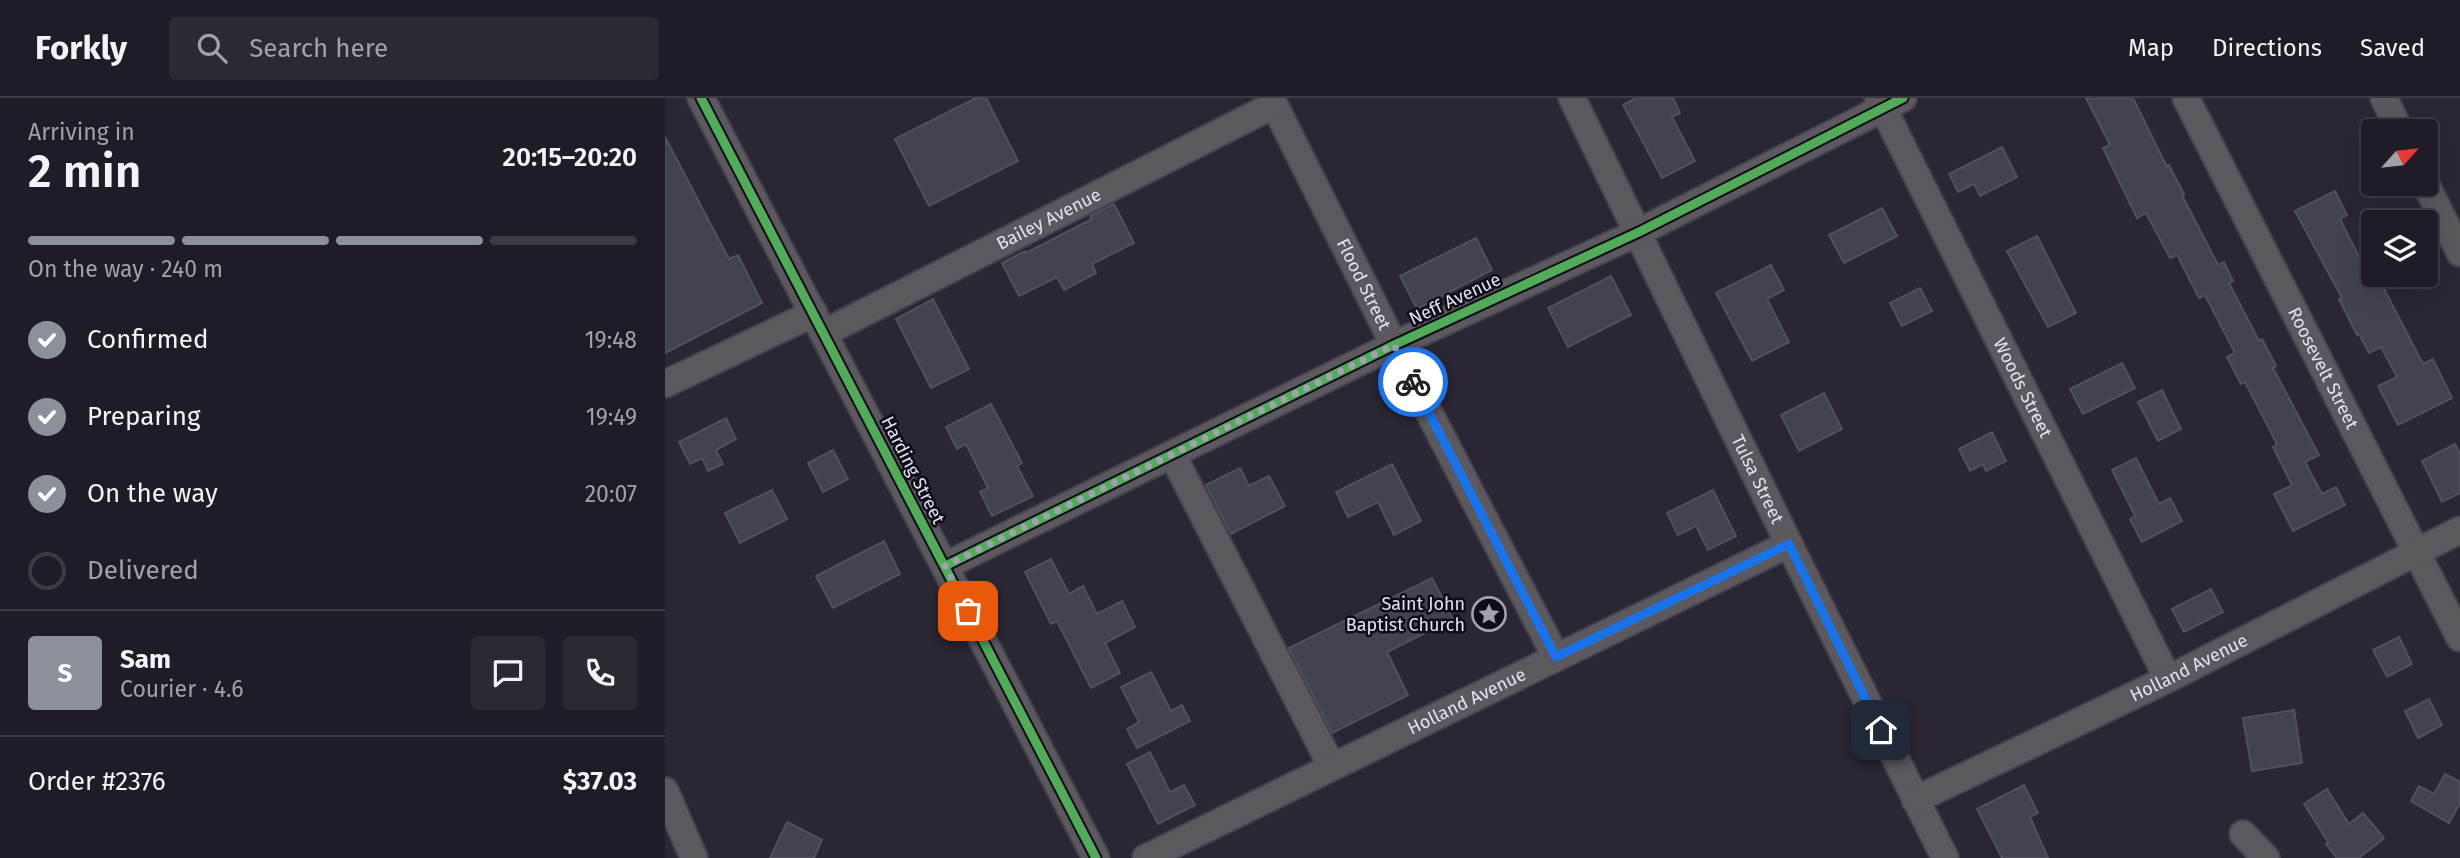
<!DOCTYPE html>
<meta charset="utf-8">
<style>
body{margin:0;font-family:"Fira Sans",sans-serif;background:#2d2933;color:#f1f3f6;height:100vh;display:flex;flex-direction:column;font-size:26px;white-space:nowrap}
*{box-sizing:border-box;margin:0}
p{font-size:23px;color:#a2a1a7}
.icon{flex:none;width:38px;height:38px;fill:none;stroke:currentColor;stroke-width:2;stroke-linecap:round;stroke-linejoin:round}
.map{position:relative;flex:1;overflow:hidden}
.drawer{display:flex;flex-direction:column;background:#201c27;width:665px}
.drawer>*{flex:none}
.needle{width:46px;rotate:63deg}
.fabs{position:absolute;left:1696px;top:21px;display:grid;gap:14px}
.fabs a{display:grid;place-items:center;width:77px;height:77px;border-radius:7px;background:#201c27;box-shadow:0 7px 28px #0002,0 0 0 2px #3d3a44;font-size:35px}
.pin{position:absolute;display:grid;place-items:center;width:60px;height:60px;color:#fff;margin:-30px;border-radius:14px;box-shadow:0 4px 10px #0006}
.courier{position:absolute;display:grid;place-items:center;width:70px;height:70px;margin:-35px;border:5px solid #1a73e8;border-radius:50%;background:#fff;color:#222;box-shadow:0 2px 9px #0007}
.headline em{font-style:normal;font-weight:600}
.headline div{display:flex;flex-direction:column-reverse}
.headline{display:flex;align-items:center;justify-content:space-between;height:119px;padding:0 28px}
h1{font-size:46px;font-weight:600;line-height:52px}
.bar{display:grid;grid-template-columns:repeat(4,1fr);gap:10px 7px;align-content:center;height:84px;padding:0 28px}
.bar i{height:9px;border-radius:5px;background:#3d3a44}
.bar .active{background:#8c9099}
.bar p{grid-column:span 4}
.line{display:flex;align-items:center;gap:18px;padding:0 28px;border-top:2px solid #3d3a44}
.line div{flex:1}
.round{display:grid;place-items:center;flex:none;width:74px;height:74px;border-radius:7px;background:#2d2933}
ol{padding:0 28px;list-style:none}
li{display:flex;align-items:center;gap:21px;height:77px}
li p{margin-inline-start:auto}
li .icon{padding:7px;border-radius:50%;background:#8c9099;color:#fff;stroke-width:4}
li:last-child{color:#a2a1a7}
li i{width:38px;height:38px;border:4px solid #3d3a44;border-radius:50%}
header{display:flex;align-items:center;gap:42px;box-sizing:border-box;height:98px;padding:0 35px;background:#201c27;border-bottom:2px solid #3d3a44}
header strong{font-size:33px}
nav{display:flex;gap:38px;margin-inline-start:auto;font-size:24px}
.search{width:490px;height:63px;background:#2d2933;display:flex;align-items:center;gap:18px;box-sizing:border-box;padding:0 24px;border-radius:7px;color:#a2a1a7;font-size:26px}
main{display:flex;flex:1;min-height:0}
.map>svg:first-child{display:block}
.building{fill:#42434f;stroke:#50515d;stroke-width:2}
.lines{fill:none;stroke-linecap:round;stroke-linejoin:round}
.minor-casing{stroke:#45414e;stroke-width:30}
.minor{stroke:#5b585e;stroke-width:26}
.cycleway-casing{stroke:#0f0c18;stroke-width:13}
.cycleway{stroke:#51ab58;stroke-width:9}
.done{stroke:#a3a0b0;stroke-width:7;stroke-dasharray:0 12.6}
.route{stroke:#1a73e8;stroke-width:9}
.labels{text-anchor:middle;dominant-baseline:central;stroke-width:5;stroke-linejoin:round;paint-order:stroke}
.street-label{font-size:18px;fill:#e4e1f3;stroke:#0f0c18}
.poi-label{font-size:18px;fill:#e4e1f3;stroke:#0f0c18;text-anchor:end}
</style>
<header>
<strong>Forkly</strong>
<div class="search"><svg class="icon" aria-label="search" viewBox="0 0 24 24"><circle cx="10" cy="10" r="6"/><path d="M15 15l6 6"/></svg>Search here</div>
<nav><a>Map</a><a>Directions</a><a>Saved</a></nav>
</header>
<main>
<section class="drawer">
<div class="headline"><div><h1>2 min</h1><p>Arriving in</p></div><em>20:15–20:20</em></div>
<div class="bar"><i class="active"></i><i class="active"></i><i class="active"></i><i></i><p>On the way · 240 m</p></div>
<ol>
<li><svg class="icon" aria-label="check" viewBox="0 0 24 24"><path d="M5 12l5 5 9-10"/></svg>Confirmed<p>19:48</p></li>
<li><svg class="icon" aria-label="check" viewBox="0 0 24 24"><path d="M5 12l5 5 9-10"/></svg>Preparing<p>19:49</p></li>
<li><svg class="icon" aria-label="check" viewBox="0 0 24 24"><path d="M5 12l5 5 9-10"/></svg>On the way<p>20:07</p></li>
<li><i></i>Delivered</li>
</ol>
<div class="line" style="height:126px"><b class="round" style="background:#8c9099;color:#fff">S</b><div><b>Sam</b><p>Courier · 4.6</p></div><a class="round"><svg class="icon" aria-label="chat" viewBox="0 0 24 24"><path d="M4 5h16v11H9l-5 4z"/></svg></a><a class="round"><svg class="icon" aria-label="phone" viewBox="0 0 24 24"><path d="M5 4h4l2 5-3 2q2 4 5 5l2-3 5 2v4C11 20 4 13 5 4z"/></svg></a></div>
<div class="line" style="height:91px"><div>Order #2376</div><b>$37.03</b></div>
</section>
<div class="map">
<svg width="1795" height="760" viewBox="0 0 1795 760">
<rect width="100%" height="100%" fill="#2a2634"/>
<g class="building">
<path d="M311,0h10l32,63 -89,45 -34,-67z"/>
<path d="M971,0h37l7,15 -8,4 23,44 -33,17 -39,-73z"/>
<path d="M1421,0h47l34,69 2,-2 15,29 -2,1 36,70 6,-3 9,19 -4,2 30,58 3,-2 14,27 -3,2 46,87 -14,7 17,32 14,-7 9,18 -52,26 -19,-37 18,-9 -19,-38 4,-3 -32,-62 -4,2 -14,-27 8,-4 -30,-58 -6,3 -22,-43 -7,3 -24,-45 -9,5 -34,-70 7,-3z"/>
<path d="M0,39l64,122 9,-4 24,48 -97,50z"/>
<path d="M1337,49l15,30 -37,19 -6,-12 -16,8 -9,-18z"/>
<path d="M1670,93l12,24 -7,4 32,63 7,-3 44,85 10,-5 19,39 -54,27 -20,-39 19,-9 -16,-30 -12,6 -10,-19 -2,1 -18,-36 3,-1 -47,-87z"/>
<path d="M449,106l20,39 -42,21 4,9 -32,17 -7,-13 -38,19 -17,-33 23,-12 1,2 66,-34 -2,-3z"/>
<path d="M1217,110l15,28 -53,27 -15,-28z"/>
<path d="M1372,138l39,77 -28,14 -41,-76z"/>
<path d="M811,140l16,32 -75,39 -17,-33z"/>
<path d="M1106,167l13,25 -17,9 22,43 -37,19 -36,-68z"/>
<path d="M946,178l20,39 -63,32 -20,-39z"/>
<path d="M1255,190l12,23 -30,15 -12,-23z"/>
<path d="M268,201l36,70 -38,19 -35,-69z"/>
<path d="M1457,265l13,25 -52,26 -13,-25z"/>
<path d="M1497,292l19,39 -23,12 -20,-39z"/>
<path d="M1159,295l18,36 -43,22 -18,-36z"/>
<path d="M326,306l31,59 -5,3 16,30 -41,20 -12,-24 8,-4 -22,-44 -9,5 -11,-22z"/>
<path d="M61,320l10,21 -20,11 7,14 -15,7 -6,-13 -12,6 -11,-22z"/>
<path d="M1327,334l14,29 -20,10 -3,-7 -13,7 -11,-22z"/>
<path d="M1790,346l5,10v39l-18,9 -20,-41z"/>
<path d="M168,352l15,29 -25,13 -15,-29z"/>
<path d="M1471,360l23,46 11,-6 12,23 -40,21 -12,-23 5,-3 -23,-46z"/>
<path d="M727,366l29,57 -27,14 -16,-33 -30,15 -12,-25z"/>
<path d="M575,370l9,18 20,-10 16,30 -54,28 -25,-49z"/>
<path d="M107,392l15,29 -47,24 -15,-30z"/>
<path d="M1048,392l23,46 -28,14 -12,-24 -18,9 -11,-22z"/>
<path d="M219,443l16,33 -67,34 -17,-32z"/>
<path d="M386,461l18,35 14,-8 14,28 25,-13 13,26 -30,16 15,30 -29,15 -34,-67 -6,3 -26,-52z"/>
<path d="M767,480l21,41 -66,33 21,43 -76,38 -43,-85z"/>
<path d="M1546,491l12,23 -39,20 -12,-23z"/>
<path d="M1734,539l13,27 -25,13 -14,-27z"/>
<path d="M486,574l20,39 11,-6 8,16 -53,27 -10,-19 12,-7 -18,-35z"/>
<path d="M1764,601l13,26 -24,13 -13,-27z"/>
<path d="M1629,612l8,53 -50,8 -9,-53z"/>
<path d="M485,654l20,40 14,-7 11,20 -37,19 -31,-60z"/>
<path d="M1780,676l15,8v21l-11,20 -38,-22 8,-15 15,8z"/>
<path d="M1359,687l14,28 -8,4 18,41h-46l-25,-49z"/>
<path d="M1662,691l22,35 14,-11 21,25 -25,20h-22l-11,-14 2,-2 -24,-38z"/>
<path d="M122,724l35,18 -8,18h-44z"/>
</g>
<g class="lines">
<g class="minor-casing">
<g id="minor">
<path d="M36,0l395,760"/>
<path id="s1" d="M606,0l123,247 162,312"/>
<path id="s2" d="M907,0l217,446 156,314"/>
<path id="s3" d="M1213,0l290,581"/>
<path id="s4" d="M1521,0l274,540"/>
<path d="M1719,0l16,33"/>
<path d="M1760,85l35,70"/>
<path id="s5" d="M159,235l450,-228"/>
<path d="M0,286l149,-71"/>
<path d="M507,356l160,313"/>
<path d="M280,468l449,-221 245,-113 264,-134"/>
<path d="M0,693l29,67"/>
<path id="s6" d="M1250,702l253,-121 292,-149"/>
<path d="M1578,736l23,24"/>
<path id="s7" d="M481,760l643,-314"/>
</g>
</g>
<use href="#minor" class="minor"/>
<g class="cycleway-casing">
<g id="cycleway">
<path d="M36,0l395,760"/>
<path d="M280,468l449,-221 245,-113 264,-134"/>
</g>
</g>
<use href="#cycleway" class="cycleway"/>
</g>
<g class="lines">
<path class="done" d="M303,513l-23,-45 449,-221 19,37"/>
<path class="route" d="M748,284l143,275 233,-113 92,186"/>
</g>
<defs>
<g id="sight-ring" transform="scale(1.75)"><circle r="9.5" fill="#0f0c18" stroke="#a3a0b0" stroke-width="1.5"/><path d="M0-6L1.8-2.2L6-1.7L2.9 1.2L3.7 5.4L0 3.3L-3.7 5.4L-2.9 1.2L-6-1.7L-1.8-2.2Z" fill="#a3a0b0"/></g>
</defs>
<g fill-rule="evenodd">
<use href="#sight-ring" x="824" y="516"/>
</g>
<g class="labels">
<g class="street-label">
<text stroke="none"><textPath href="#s5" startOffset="252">Bailey Avenue</textPath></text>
<text stroke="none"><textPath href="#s1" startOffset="208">Flood Street</textPath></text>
<text transform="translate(790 201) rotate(-25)">Neff Avenue</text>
<text stroke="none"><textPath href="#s4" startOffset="303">Roosevelt Street</textPath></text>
<text stroke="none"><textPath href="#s3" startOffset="324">Woods Street</textPath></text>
<text transform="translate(248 372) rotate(63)">Harding Street</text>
<text stroke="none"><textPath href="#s2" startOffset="424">Tulsa Street</textPath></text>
<text stroke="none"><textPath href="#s6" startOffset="304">Holland Avenue</textPath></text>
<text stroke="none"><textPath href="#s7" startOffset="357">Holland Avenue</textPath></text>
</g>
<g class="poi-label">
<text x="800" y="506">Saint John<tspan x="800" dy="21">Baptist Church</tspan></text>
</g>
</g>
</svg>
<div class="fabs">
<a><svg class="needle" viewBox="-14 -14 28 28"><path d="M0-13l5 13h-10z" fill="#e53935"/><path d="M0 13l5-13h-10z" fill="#a2a1a7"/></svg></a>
<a><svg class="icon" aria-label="layers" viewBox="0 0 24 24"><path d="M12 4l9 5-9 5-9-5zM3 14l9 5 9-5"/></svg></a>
</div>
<div class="pin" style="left:303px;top:513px;background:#ea580c"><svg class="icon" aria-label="bag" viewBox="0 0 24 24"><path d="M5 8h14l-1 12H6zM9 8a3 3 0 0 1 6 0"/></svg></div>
<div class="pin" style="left:1216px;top:632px;background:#1f2937"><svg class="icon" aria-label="home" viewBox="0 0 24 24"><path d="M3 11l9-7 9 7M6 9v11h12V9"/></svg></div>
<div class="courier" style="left:748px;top:284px"><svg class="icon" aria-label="bike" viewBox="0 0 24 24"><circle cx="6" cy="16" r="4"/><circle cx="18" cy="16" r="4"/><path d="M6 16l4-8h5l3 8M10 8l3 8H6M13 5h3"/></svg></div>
</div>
</main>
